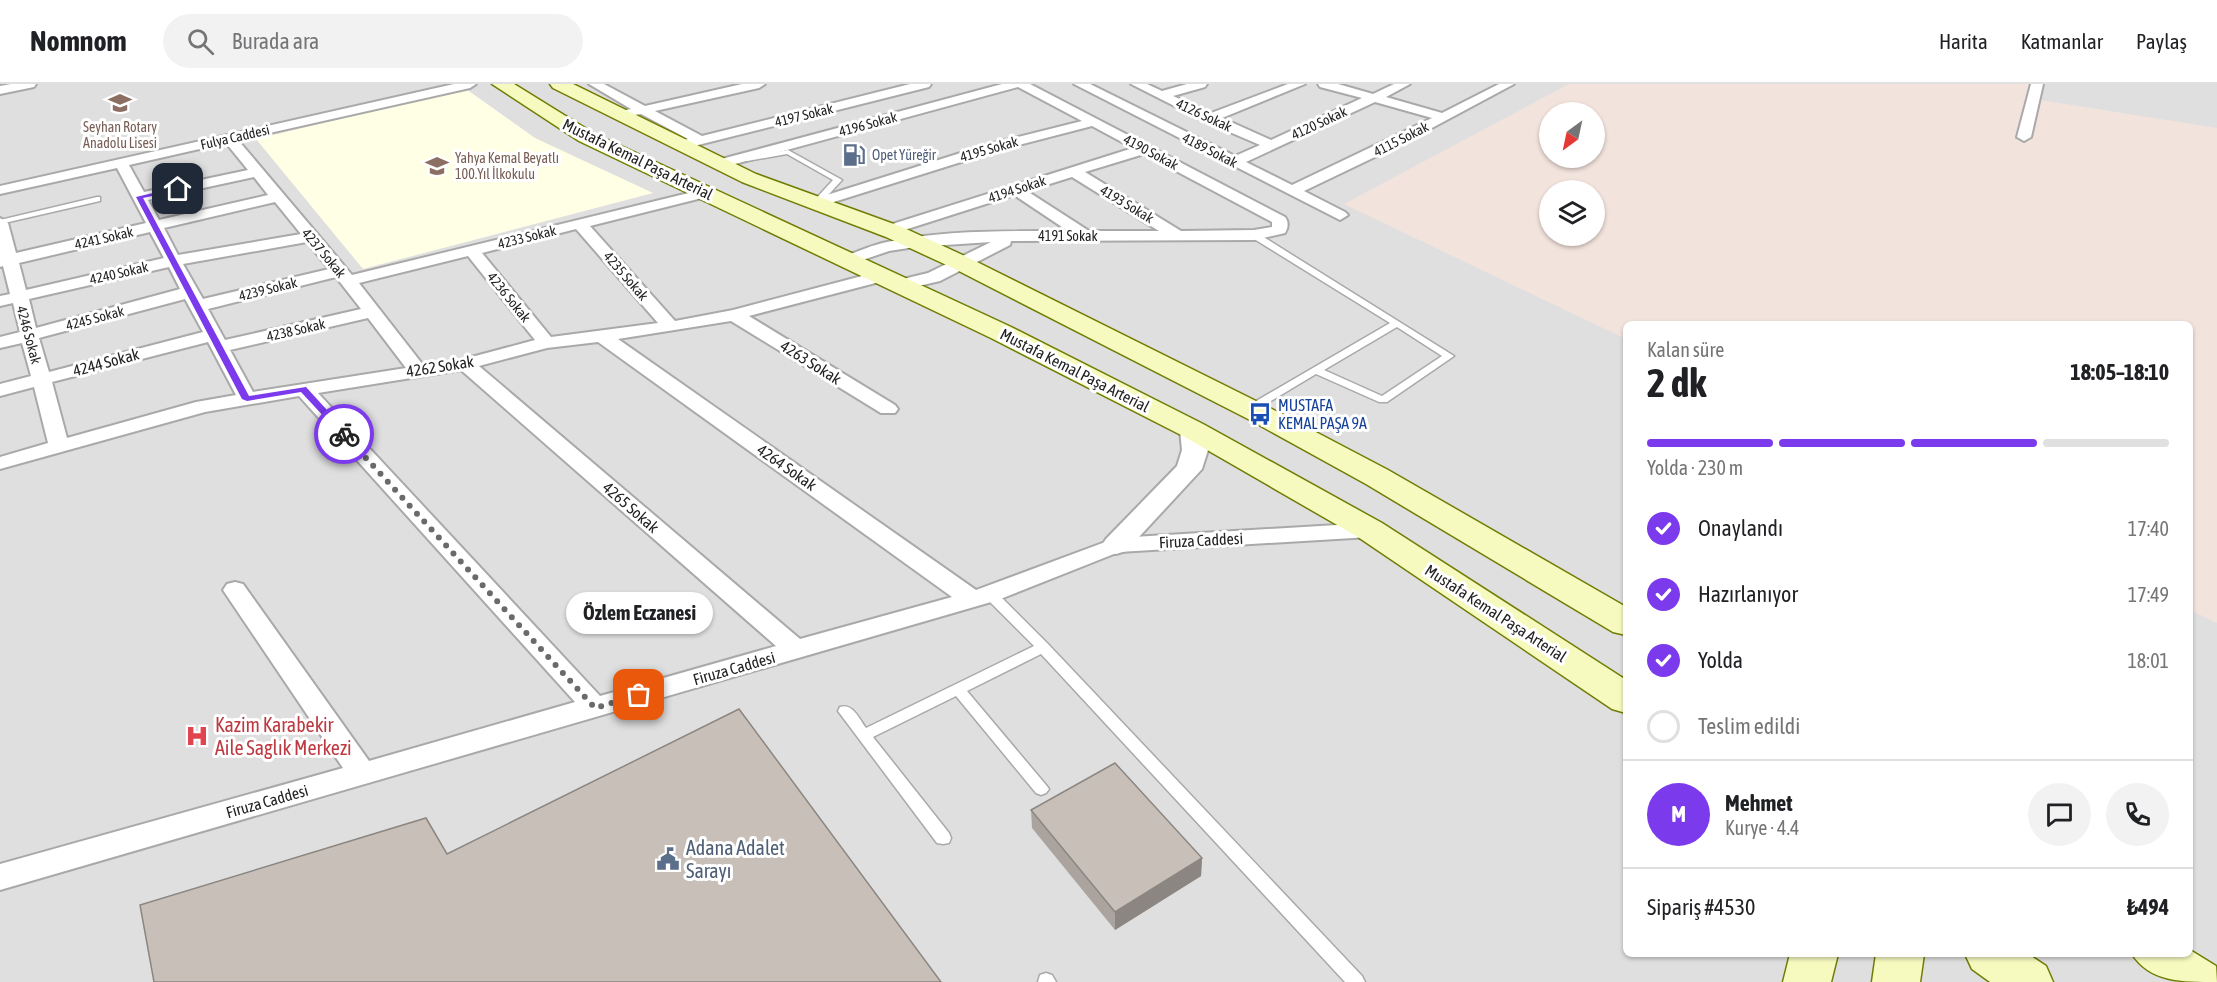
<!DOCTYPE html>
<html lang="tr">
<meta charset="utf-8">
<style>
body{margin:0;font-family:"Asap Condensed",sans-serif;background:#f2f2f2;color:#202124;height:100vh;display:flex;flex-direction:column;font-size:22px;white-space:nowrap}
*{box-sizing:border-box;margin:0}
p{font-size:20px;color:#757577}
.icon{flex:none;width:33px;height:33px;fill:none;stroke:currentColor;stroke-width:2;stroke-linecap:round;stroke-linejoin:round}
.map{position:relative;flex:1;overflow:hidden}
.details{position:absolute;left:1623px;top:237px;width:570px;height:636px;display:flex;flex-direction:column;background:#fff;border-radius:9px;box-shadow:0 2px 4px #0004}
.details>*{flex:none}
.needle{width:39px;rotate:213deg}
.controls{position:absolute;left:1539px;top:18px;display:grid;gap:12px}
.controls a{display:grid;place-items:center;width:66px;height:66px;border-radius:50%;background:#fff;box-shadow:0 2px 4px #0004;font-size:30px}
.pin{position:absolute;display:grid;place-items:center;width:51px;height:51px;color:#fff;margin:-26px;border-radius:12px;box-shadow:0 3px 9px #0006}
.courier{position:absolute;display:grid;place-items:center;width:60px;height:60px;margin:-30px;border:4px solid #7c3aed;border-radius:50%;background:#fff;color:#222;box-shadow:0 2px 8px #0007}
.bubble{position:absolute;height:42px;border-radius:21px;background:#fff;box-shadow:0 2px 4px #0004;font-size:20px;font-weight:700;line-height:42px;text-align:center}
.overview em{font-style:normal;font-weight:700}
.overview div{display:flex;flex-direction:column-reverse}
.overview{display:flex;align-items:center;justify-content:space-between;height:102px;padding:0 24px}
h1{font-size:39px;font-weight:700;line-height:45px}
.bar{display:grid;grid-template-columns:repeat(4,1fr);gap:9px 6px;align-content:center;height:72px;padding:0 24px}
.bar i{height:8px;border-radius:4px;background:#e0e0e0}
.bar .on{background:#7c3aed}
.bar p{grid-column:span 4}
.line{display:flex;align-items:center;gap:15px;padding:0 24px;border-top:2px solid #e0e0e0}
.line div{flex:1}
.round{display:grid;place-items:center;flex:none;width:63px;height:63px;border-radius:32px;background:#f2f2f2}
ol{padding:0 24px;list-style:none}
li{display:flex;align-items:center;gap:18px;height:66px}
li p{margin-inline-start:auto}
li .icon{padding:6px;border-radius:50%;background:#7c3aed;color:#fff;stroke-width:4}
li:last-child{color:#757577}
li i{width:33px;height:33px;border:3px solid #e0e0e0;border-radius:50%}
header{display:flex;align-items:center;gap:36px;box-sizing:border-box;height:84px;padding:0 30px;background:#fff;border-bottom:2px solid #e0e0e0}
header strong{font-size:28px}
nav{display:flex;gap:33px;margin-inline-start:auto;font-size:21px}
.search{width:420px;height:54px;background:#f2f2f2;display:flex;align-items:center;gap:15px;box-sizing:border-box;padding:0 21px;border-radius:33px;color:#757577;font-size:22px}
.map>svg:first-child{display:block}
.residential{fill:#e0dfdf;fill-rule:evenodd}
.education{fill:#ffffe5}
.military{fill:#f3e3dd;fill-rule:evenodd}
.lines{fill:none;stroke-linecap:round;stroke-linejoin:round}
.service-casing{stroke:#a9a9a9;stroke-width:3}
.minor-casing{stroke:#a9a9a9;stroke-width:4}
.tertiary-casing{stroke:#a9a9a9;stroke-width:4}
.secondary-casing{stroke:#707d05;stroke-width:3}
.service{fill:#fff;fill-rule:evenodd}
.minor{fill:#fff;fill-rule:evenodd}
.tertiary{fill:#fff;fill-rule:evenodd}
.secondary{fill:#f7fabf;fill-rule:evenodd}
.wall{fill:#aba49e}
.shaded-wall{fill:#8b8681}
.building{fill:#c7bfb8;stroke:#8b8681;stroke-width:1.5}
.route{fill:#7c3aed}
.done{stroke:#6b6a68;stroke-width:6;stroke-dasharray:0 10.8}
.labels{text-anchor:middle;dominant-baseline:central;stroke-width:6;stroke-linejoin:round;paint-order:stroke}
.far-street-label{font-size:14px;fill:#222;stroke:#fff}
.far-education-label{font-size:14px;fill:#785e54;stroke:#fff}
.far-service-label{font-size:14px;fill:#4e5e75;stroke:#fff;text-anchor:start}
.street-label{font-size:16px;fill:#222;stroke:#fff}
.transit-label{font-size:16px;fill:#164399;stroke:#fff;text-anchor:start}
.near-health-label{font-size:20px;fill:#be3a42;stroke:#fff;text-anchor:start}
.near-service-label{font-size:20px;fill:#4e5e75;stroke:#fff;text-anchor:start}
</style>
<header>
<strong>Nomnom</strong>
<div class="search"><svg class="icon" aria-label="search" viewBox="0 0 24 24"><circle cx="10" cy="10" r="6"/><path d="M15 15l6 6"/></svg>Burada ara</div>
<nav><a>Harita</a><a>Katmanlar</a><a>Paylaş</a></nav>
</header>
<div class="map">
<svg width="2217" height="898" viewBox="0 0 2217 898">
<rect width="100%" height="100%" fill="#f2efe9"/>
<path class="residential" d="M0,0h2217v898h-2217zM1550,28h44v46h-44zM1550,106h44v46h-44zM1626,240h564v630h-564z"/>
<path class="education" d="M466,5l69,49 118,55 -290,76 -107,-130z"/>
<path class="military" d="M1569,0h473l-2,16 177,28v495l-27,-13v-286h-564v15l-282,-135zM1550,28h44v46h-44zM1550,106h44v46h-44z"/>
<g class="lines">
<g class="service-casing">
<g id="service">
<path d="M788,66l54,30 -23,25 -7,-2 21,-23 -46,-26 -40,7 -4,-2z"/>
<path d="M97,113h3v4l-100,23v-4z"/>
<path d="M1251,149h6l197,123 -67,46h-8l-63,-28 -62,37h-8l-1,-2 1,-2 144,-84 -139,-86zM1397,243l45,29 -60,40 -58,-26z"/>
<path d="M990,506l5,1 53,53 314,332 3,6h-20l-304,-328 -74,37 79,94 3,4 -3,4 -5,2 -5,-2 -80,-97 -83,41 76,96 2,5 -2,5 -6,1 -6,-1 -99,-132 2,-4c13,-4 19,12 26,21l168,-82 -49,-49 -1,-3z"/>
<path d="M1046,889l6,2 4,7h-18l2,-7z"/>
</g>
</g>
<g class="minor-casing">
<g id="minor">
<path d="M11,0h25l-2,3 -34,7v-8z"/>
<path d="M454,0h22l-6,4 -232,52 114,135 353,-86 5,1 2,3 -2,3 -120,30 85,95 58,-11 148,-39 6,1 2,4 -2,4 -138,36 146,89 3,4 -3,4h-14l-150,-92 -113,18 358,251 140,-52 254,-15 8,2 3,5 -3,5 -8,2 -251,15 -121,48 -998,290v-26l343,-96 -116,-172 -4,-6 4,-6 8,-2 8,2 126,177 206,-59 -276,-306 -94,16 -205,57v-12l48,-14 -14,-56 -34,9v-12l31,-8 -9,-33 -22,5v-11l20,-5 -7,-29 -13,3v-10l10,-2 -7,-28 -3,1v-49l8,5 8,30 130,-30 -29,-55 -117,26v-8zM226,59l22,27 -104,22 -15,-27zM254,93l14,18 -109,25 -11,-20zM275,118l26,32 -123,21 -14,-27zM576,145l82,94 -107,14 -69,-84zM150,148l14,26 -138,32 -7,-27zM307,158l22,27 -126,30 -20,-35zM468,172l67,84 -71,19 -41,6 -64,-82zM169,183l11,22 -144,39 -7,-29zM336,193l25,32 -136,31 -17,-31zM185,215l18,33 -154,40 -10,-34zM368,234l38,50 -153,24 -23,-42zM208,258l28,53 -40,7 -129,36 -15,-56zM598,258l354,255 -152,42 -321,-273 68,-18zM461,286l315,276 -176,50 -282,-303z"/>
<path d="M589,0h15l41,22 97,-22h23l-6,4 -104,23 47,25 208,-52h21l-2,3 -247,62 -7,-4 2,-3 11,-3 -47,-25 -26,4 -1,-3 1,-3 16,-3z"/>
<path d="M1002,0h28l255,133c4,5 3,11 0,16l-31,7 -243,1 -1,4 -70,36 -39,9 -8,-5 2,-4 33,-8 63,-31 -76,5 -26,4 -41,14 -6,-2 -2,-3 2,-3c15,-5 30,-12 45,-15 58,-12 121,-11 181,-11l-54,-36 -119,38h-12l-2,-3 2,-3 250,-79 -41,-22 -96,25 -175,55 -5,1 -7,-4 2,-3 175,-55 96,-24 -64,-34 -294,80h-10l-2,-3 2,-3zM1144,70l128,68v5l-18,3 -73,1 -96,-59zM1072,93l87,54h-70l-62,-40z"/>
<path d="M1074,0h16l145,72 25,-11 -56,-24 -73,-37h16l15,7 25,-7h20l-2,3 -32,9 38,17 77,-29h17l-83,34 49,22 91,-42 -42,-11 -2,-3h20l35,10 21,-10h16l-24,13 56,16 57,-29h15l-112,60 -98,47 41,21 3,3 -8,5zM1375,18l57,16 -140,67 -46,-23z"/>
<path d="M2031,0h12l-12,53 -7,4 -7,-4z"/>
</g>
</g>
<g class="tertiary-casing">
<path id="tertiary" d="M1193,338l9,3 4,5 2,20 -6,19 -76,82 -10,3 -10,-3 -4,-6 4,-6 71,-73 5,-16 -2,-20 4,-5z"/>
</g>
<g class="secondary-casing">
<g id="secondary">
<path d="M492,0h22l79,49 416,193 194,98 179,99 244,157v33l-14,-4 -254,-172 -175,-101 -192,-98 -412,-197z"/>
<path d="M550,0h23l183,90 146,53 67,31 301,150 118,62 238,137v28l-13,-3 -247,-148 -116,-64 -297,-152 -67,-31 -144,-55 -189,-94z"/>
<path d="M2190,866l26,16 1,16c-36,0 -67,0 -85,-28h58z"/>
<path d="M1790,870h48l-7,28h-48z"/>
<path d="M1876,870h48l-4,28h-48z"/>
<path d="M1965,870h63l18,12 7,16h-63l-18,-13z"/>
</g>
</g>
<use href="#service" class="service"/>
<use href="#minor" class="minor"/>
<use href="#tertiary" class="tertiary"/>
<use href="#secondary" class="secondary"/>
</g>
<path class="wall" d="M1031,726l171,48 -1,18 -86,54 -83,-102z"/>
<path class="shaded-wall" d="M1202,774l-1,18 -86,54v-18z"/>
<g class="building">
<path d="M739,625l202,273h-787l-14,-77 286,-87 21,36z"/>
<path d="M1115,679l87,95 -87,54 -84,-102z"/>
</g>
<path class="route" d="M178,103l3,3 -38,8 106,198 57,-9 41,45v3h-6l-40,-43 -54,9 -5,-2 -106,-202z"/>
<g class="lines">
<path class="done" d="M344,350l251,274 44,-13"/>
</g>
<defs>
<g id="school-bare" transform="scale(1.8)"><path d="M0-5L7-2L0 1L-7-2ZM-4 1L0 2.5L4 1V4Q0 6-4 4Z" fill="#8d6e63" stroke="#fff" stroke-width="2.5" paint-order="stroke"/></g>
<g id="fuel-bare" transform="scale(1.8)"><path d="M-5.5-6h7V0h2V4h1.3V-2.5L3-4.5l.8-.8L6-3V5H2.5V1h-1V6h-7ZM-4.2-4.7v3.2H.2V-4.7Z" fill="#5c6f8a" stroke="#fff" stroke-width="2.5" paint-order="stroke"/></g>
<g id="bus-bare" transform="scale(1.8)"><path d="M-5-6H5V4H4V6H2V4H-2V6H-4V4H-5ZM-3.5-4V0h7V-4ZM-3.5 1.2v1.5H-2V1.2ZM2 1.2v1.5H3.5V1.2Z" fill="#1a4fb4" stroke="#fff" stroke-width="2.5" paint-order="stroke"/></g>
<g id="hospital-bare" transform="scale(1.8)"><path d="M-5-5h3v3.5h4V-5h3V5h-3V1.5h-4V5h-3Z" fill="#e0444e" stroke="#fff" stroke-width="2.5" paint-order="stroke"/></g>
<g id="civic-bare" transform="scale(1.8)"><path d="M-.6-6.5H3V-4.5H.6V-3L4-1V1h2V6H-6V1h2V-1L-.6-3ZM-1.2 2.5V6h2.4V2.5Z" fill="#5c6f8a" stroke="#fff" stroke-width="2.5" paint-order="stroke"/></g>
</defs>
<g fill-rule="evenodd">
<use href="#school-bare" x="120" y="19"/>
<use href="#fuel-bare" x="854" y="71"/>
<use href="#school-bare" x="437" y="82"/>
<use href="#bus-bare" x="1260" y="330"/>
<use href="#hospital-bare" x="197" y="652"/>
<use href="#civic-bare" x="668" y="775"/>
</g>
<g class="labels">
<g class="far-street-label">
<text transform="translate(804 31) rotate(-14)">4197 Sokak</text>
<text transform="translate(1204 31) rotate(25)">4126 Sokak</text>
<text transform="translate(1319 39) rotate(-25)">4120 Sokak</text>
<text transform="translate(868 40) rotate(-15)">4196 Sokak</text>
<text transform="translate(235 53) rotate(-13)">Fulya Caddesi</text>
<text transform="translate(1401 55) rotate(-27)">4115 Sokak</text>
<text transform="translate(989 65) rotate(-16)">4195 Sokak</text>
<text transform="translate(1210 66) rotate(27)">4189 Sokak</text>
<text transform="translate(1151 68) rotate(28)">4190 Sokak</text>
<text transform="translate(1017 105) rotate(-18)">4194 Sokak</text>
<text transform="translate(1127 120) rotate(31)">4193 Sokak</text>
<text x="1068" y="152">4191 Sokak</text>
<text transform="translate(527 153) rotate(-14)">4233 Sokak</text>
<text transform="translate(104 154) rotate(-13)">4241 Sokak</text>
<text transform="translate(324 169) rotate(50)">4237 Sokak</text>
<text transform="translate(119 189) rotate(-13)">4240 Sokak</text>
<text transform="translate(626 192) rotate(49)">4235 Sokak</text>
<text transform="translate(268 205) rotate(-14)">4239 Sokak</text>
<text transform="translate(509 213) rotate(51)">4236 Sokak</text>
<text transform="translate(95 234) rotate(-15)">4245 Sokak</text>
<text transform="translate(296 246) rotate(-13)">4238 Sokak</text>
<text transform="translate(29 251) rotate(75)">4246 Sokak</text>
</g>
<g class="far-education-label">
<text x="120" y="43">Seyhan Rotary<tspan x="120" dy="16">Anadolu Lisesi</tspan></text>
<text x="455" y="74" text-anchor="start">Yahya Kemal Beyatlı<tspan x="455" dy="16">100.Yıl İlkokulu</tspan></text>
</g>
<g class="far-service-label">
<text x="872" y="71">Opet Yüreğir</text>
</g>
<g class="street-label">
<text transform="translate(638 75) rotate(26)">Mustafa Kemal Paşa Arterial</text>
<text transform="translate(106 278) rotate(-15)">4244 Sokak</text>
<text transform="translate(811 278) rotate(32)">4263 Sokak</text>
<text transform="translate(440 282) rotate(-9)">4262 Sokak</text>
<text transform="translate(1075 286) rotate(27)">Mustafa Kemal Paşa Arterial</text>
<text transform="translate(787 383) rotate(35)">4264 Sokak</text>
<text transform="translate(631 423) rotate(41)">4265 Sokak</text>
<text transform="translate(1201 456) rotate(-3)">Firuza Caddesi</text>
<text transform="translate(1496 529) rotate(33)">Mustafa Kemal Paşa Arterial</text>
<text transform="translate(734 584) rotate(-16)">Firuza Caddesi</text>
<text transform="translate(267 717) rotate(-16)">Firuza Caddesi</text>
</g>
<g class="transit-label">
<text x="1278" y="321">MUSTAFA<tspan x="1278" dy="18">KEMAL PAŞA 9A</tspan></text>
</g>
<g class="near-health-label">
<text x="215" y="640">Kazim Karabekir<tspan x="215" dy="23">Aile Saglık Merkezi</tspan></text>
</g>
<g class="near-service-label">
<text x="686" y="763">Adana Adalet<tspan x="686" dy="23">Sarayı</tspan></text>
</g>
</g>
</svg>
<div class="controls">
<a><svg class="needle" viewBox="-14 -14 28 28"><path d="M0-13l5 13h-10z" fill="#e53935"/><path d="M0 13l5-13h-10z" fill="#757577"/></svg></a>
<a><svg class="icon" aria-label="layers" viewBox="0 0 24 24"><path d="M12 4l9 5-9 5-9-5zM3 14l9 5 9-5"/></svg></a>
</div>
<div class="pin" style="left:639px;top:611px;background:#ea580c"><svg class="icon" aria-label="bag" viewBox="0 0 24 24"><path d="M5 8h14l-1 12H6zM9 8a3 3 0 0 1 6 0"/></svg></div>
<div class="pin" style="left:178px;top:105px;background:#1f2937"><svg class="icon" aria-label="home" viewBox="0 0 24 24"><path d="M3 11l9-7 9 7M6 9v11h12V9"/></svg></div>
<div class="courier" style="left:344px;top:350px"><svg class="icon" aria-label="bike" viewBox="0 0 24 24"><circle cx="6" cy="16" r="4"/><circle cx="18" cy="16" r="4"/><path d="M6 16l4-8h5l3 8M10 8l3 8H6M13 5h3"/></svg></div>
<div class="bubble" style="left:566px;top:508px;width:147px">Özlem Eczanesi</div>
<section class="details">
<div class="overview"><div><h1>2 dk</h1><p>Kalan süre</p></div><em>18:05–18:10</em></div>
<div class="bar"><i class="on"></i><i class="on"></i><i class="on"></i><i></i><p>Yolda · 230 m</p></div>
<ol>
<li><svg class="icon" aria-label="check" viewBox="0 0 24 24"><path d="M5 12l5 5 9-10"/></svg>Onaylandı<p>17:40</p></li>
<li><svg class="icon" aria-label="check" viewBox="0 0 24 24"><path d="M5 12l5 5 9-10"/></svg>Hazırlanıyor<p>17:49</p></li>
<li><svg class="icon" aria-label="check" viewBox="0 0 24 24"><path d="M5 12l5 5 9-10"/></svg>Yolda<p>18:01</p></li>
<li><i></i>Teslim edildi</li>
</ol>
<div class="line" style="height:108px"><b class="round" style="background:#7c3aed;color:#fff">M</b><div><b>Mehmet</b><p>Kurye · 4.4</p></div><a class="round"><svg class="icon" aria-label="chat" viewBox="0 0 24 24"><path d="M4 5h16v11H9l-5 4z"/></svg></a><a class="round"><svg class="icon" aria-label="phone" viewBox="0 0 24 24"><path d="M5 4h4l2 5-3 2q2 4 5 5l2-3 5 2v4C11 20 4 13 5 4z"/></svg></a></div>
<div class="line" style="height:78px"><div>Sipariş #4530</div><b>₺494</b></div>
</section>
</div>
